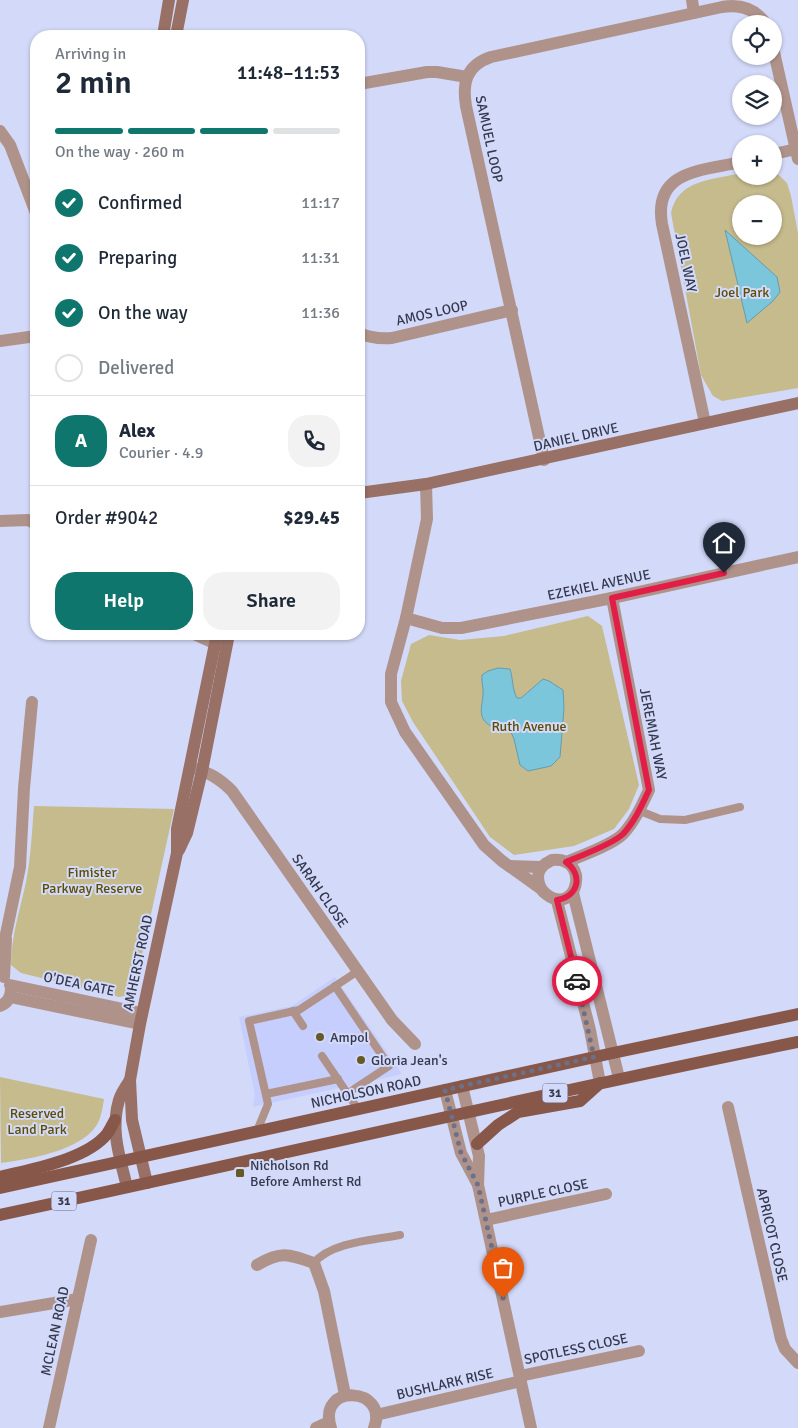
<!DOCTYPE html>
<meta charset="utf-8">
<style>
body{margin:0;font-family:Signika,sans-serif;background:#f2f2f3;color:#1f2937;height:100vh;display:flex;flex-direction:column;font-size:19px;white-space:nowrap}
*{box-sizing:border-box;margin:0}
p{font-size:16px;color:#747a83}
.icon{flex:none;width:28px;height:28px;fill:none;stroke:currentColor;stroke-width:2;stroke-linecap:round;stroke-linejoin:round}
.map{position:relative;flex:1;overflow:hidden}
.drawer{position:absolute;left:30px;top:30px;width:335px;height:610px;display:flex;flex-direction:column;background:#fff;border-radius:20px;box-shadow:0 1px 4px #0004}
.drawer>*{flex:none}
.tools{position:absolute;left:732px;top:15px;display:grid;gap:10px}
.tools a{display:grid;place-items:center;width:50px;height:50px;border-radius:50%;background:#fff;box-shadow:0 1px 4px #0004;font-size:25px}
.pin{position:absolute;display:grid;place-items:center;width:42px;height:42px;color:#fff;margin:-51px -21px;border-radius:50% 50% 50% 0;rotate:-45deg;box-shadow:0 0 5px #0007}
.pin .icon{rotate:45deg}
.courier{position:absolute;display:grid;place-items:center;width:50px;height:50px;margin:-25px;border:4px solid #e11d48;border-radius:50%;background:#fff;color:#222;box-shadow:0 1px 6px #0007}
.head em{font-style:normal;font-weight:600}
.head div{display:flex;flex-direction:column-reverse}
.head{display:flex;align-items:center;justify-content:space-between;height:85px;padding:0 25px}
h1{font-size:32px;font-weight:600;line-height:38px}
.bar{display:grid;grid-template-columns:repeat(4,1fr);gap:8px 5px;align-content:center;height:60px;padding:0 25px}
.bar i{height:6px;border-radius:4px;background:#e0e1e3}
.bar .selected{background:#0f766e}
.bar p{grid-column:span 4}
.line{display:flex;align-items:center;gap:12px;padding:0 25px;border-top:1px solid #e0e1e3}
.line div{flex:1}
.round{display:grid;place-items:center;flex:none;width:52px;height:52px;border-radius:20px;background:#f2f2f3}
ol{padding:0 25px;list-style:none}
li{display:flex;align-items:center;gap:15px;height:55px}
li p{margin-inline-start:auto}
li .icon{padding:5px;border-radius:50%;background:#0f766e;color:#fff;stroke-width:4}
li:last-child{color:#747a83}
li i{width:28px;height:28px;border:2px solid #e0e1e3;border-radius:50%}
.cta{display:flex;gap:10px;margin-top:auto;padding:10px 25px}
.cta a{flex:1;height:58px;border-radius:20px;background:#0f766e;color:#fff;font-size:20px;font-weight:600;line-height:58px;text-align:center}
.cta a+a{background:#f2f2f3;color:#1f2937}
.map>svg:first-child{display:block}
.built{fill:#c5cefd}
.green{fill:#c5bb8d;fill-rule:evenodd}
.water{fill:#7bc6da;stroke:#669bb0}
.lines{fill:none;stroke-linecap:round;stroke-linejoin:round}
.lane{stroke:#af938b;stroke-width:8}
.street{stroke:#af938b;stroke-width:12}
.secondary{stroke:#987065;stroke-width:12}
.primary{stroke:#875749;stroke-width:12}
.done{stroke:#6c7089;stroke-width:5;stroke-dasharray:0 9}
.route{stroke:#e11d48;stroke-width:6}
.poi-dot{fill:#655926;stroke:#d3d9f9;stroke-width:2}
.labels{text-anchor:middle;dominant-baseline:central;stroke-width:4;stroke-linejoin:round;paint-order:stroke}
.shield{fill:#d3d9f9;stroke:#646881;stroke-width:1}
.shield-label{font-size:12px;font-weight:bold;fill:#34384d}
.street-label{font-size:14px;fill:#34384d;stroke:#d3d9f9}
.park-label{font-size:14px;fill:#5c4d00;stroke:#d3d9f9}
.poi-label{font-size:14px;fill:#34384d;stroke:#d3d9f9;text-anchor:start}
</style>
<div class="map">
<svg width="798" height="1428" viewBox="0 0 798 1428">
<rect width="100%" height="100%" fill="#d3d9f9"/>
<path class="built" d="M335,977l67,97 -149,33 2,-12 -16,-78 53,-11z"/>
<g class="green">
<path d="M774,172l6,4 7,7 4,13 7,37v155l-76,13 -9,-5 -12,-21 -30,-162c7,-34 42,-33 70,-40v3h33zM741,204h33v32h-33z"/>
<path d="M588,616l14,10 37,159 -10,24 -15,20 -40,17 -60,9 -24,-18 -77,-115 -11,-21 -1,-20 10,-37 18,-9 31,5 44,-4z"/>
<path d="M34,806l140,3 -39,178 -6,8 -10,2 -98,-24 -10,-8c0,-28 9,-55 15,-83 5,-25 6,-51 8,-76z"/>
<path d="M0,1077l104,22c-1,6 -2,13 -4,19 -11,32 -70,41 -99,45z"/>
</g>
<g class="water">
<path d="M725,230l52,47 3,15 -7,9 -26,22z"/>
<path d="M498,668l12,1c3,9 2,20 7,29h4l22,-19 6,2 14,9 1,18 -4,49 -9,9 -23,5 -8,-6 -6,-26 -4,-9c-6,-2 -14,-1 -19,-4 -14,-7 -9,-19 -8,-31 1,-7 -2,-13 -1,-20l6,-4z"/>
</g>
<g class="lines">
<g class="lane">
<path d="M640,811l20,8 25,1 55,-13"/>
<path d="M335,986l54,80 -41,27"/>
<path d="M293,1011l10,15"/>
<path d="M322,1056l36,53"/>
<path d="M266,1094l72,-15"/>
<path d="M257,1131l11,-27 -19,-83 50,-11 59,-39"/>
<path d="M314,1263c17,-21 60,-23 86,-28"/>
</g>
<g class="street">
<path d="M692,0l2,13"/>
<path d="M774,52l24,107"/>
<path d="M359,84l68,-12h10l30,5"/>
<path d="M0,131l10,14 26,68"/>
<path d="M774,154l22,-5"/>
<path d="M359,333c11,5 20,6 33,5l120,-28"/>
<path d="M0,341l36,-5"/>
<path d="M705,423l-43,-199c-9,-54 40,-53 79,-62"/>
<path d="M544,460l-78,-354c-4,-24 1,-41 25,-49l231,-50c18,-3 33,1 44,17"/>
<path d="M426,484l1,35 -21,99 -15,56v28l14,30 79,113 18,16 38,27"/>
<path d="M0,521l28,-1 8,4"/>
<path d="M406,618l36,10h19l151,-30 186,-41"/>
<path d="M194,634l20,9 10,3"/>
<path d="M192,768c17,4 28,11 40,23l160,229 23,24"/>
<path d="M552,860c40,-4 25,58 -6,34 -8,-6 -11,-20 -4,-27 2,-3 7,-5 10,-7z"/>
<path d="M566,862c15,-6 46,-17 57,-28 12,-13 19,-29 26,-44l-37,-192"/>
<path d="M509,866l32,1"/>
<path d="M573,893l46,185"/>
<path d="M557,901l33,129 10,53"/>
<path d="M0,948l6,-14 14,-67 4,-79 8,-86"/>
<path d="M4,977l2,-38"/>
<path d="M10,985l132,28"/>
<path d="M10,997l130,27"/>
<path d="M0,1006c8,-3 11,-9 11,-18"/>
<path d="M462,1086l17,70 -1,29 53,243"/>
<path d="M445,1090l16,63 16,30"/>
<path d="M728,1107l53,232 4,10 13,14"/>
<path d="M486,1220l120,-26"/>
<path d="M257,1265c24,-14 31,-11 57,-2l10,28 21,104"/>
<path d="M0,1312l78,-13"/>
<path d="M520,1376l119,-25"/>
<path d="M376,1415l145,-34"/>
<path d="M49,1428l42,-188"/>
<path d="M316,1428l13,-6"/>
<path d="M331,1428c-15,-46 59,-41 43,0"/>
</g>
<g class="secondary">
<path d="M163,36l6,-36"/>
<path d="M176,36l7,-36"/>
<path d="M359,493l67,-9 372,-81"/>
<path d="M179,850l8,-17 15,-62 27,-137"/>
<path d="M147,1183l-15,-63 -2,-40 10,-56 37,-171v-24l40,-195"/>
<path d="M127,1187c-7,-29 -17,-57 -8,-87 2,-7 7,-14 11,-20"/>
</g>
<g class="primary">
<path d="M477,1144l21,-19 20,-13 62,-11 20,-18"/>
<path d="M0,1177c31,-8 86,-17 107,-43 3,-4 5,-9 8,-14"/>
<path d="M0,1188l613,-135 185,-39"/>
<path d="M0,1215c266,-57 531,-119 798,-173"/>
</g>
</g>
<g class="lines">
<path class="done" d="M503,1298l-25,-113 -17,-32 -16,-63 149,-33 -17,-76"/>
<path class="route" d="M577,981l-20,-81c22,-4 26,-25 9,-38 14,-6 47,-18 57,-28 12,-13 19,-29 26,-44l-37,-192 112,-25"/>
</g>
<g class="poi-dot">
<circle cx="320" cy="1037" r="5"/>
<circle cx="361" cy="1060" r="5"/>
<rect x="235" y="1168" width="10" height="10" rx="2.5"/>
</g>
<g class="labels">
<g class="shield">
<rect x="542.5" y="1083.5" width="25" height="19" rx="4"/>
<rect x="51.5" y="1191.5" width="25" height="19" rx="4"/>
</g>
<g class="shield-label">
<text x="555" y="1093">31</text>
<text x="64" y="1201">31</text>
</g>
<g class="street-label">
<text transform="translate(489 139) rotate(78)">SAMUEL LOOP</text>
<text transform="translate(686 263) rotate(78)">JOEL WAY</text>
<text transform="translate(432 313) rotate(-13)">AMOS LOOP</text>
<text transform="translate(576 437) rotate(-13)">DANIEL DRIVE</text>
<text transform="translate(599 585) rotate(-12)">EZEKIEL AVENUE</text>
<text transform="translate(653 734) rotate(79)">JEREMIAH WAY</text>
<text transform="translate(320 891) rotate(55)">SARAH CLOSE</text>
<text transform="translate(138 963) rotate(-78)">AMHERST ROAD</text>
<text transform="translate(79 984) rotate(12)">O'DEA GATE</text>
<text transform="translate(366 1092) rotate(-12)">NICHOLSON ROAD</text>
<text transform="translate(543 1193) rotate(-12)">PURPLE CLOSE</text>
<text transform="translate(772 1235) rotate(77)">APRICOT CLOSE</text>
<text transform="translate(55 1331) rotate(-78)">MCLEAN ROAD</text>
<text transform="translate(576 1349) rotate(-12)">SPOTLESS CLOSE</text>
<text transform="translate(445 1384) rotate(-13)">BUSHLARK RISE</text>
</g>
<g class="park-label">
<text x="742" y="292">Joel Park</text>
<text x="529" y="726">Ruth Avenue</text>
<text x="92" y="872">Fimister<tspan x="92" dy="16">Parkway Reserve</tspan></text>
<text x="37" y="1113">Reserved<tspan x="37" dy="16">Land Park</tspan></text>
</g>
<g class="poi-label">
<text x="330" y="1037">Ampol</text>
<text x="371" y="1060">Gloria Jean's</text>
<text x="250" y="1165">Nicholson Rd<tspan x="250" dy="16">Before Amherst Rd</tspan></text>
</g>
</g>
</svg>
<div class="tools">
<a><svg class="icon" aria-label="locate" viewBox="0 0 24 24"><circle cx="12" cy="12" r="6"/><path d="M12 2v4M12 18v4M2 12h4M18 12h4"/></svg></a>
<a><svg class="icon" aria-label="layers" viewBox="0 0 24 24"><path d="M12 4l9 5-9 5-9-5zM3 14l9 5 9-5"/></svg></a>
<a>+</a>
<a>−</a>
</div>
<div class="pin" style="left:503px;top:1298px;background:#ea580c"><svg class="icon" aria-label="bag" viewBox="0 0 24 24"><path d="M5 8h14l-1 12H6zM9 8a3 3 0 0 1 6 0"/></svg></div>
<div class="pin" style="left:724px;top:573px;background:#1f2937"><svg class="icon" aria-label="home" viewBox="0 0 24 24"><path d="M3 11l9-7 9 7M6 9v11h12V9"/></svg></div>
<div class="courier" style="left:577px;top:981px"><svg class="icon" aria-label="car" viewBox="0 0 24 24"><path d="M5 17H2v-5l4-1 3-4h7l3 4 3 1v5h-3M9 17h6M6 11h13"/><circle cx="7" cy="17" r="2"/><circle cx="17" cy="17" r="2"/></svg></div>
<section class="drawer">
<div class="head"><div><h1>2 min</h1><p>Arriving in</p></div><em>11:48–11:53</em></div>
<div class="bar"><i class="selected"></i><i class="selected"></i><i class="selected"></i><i></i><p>On the way · 260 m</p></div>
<ol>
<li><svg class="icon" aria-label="check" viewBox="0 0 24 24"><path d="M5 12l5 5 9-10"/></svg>Confirmed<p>11:17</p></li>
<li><svg class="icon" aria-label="check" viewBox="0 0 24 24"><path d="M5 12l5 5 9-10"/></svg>Preparing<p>11:31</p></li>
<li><svg class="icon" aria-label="check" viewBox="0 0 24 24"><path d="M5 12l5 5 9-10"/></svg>On the way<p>11:36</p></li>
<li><i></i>Delivered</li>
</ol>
<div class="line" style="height:90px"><b class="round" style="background:#0f766e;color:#fff">A</b><div><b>Alex</b><p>Courier · 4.9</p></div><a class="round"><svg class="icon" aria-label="phone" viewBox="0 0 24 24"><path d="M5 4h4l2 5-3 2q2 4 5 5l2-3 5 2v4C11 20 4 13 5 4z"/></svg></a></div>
<div class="line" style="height:65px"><div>Order #9042</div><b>$29.45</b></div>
<div class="cta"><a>Help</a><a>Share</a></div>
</section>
</div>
